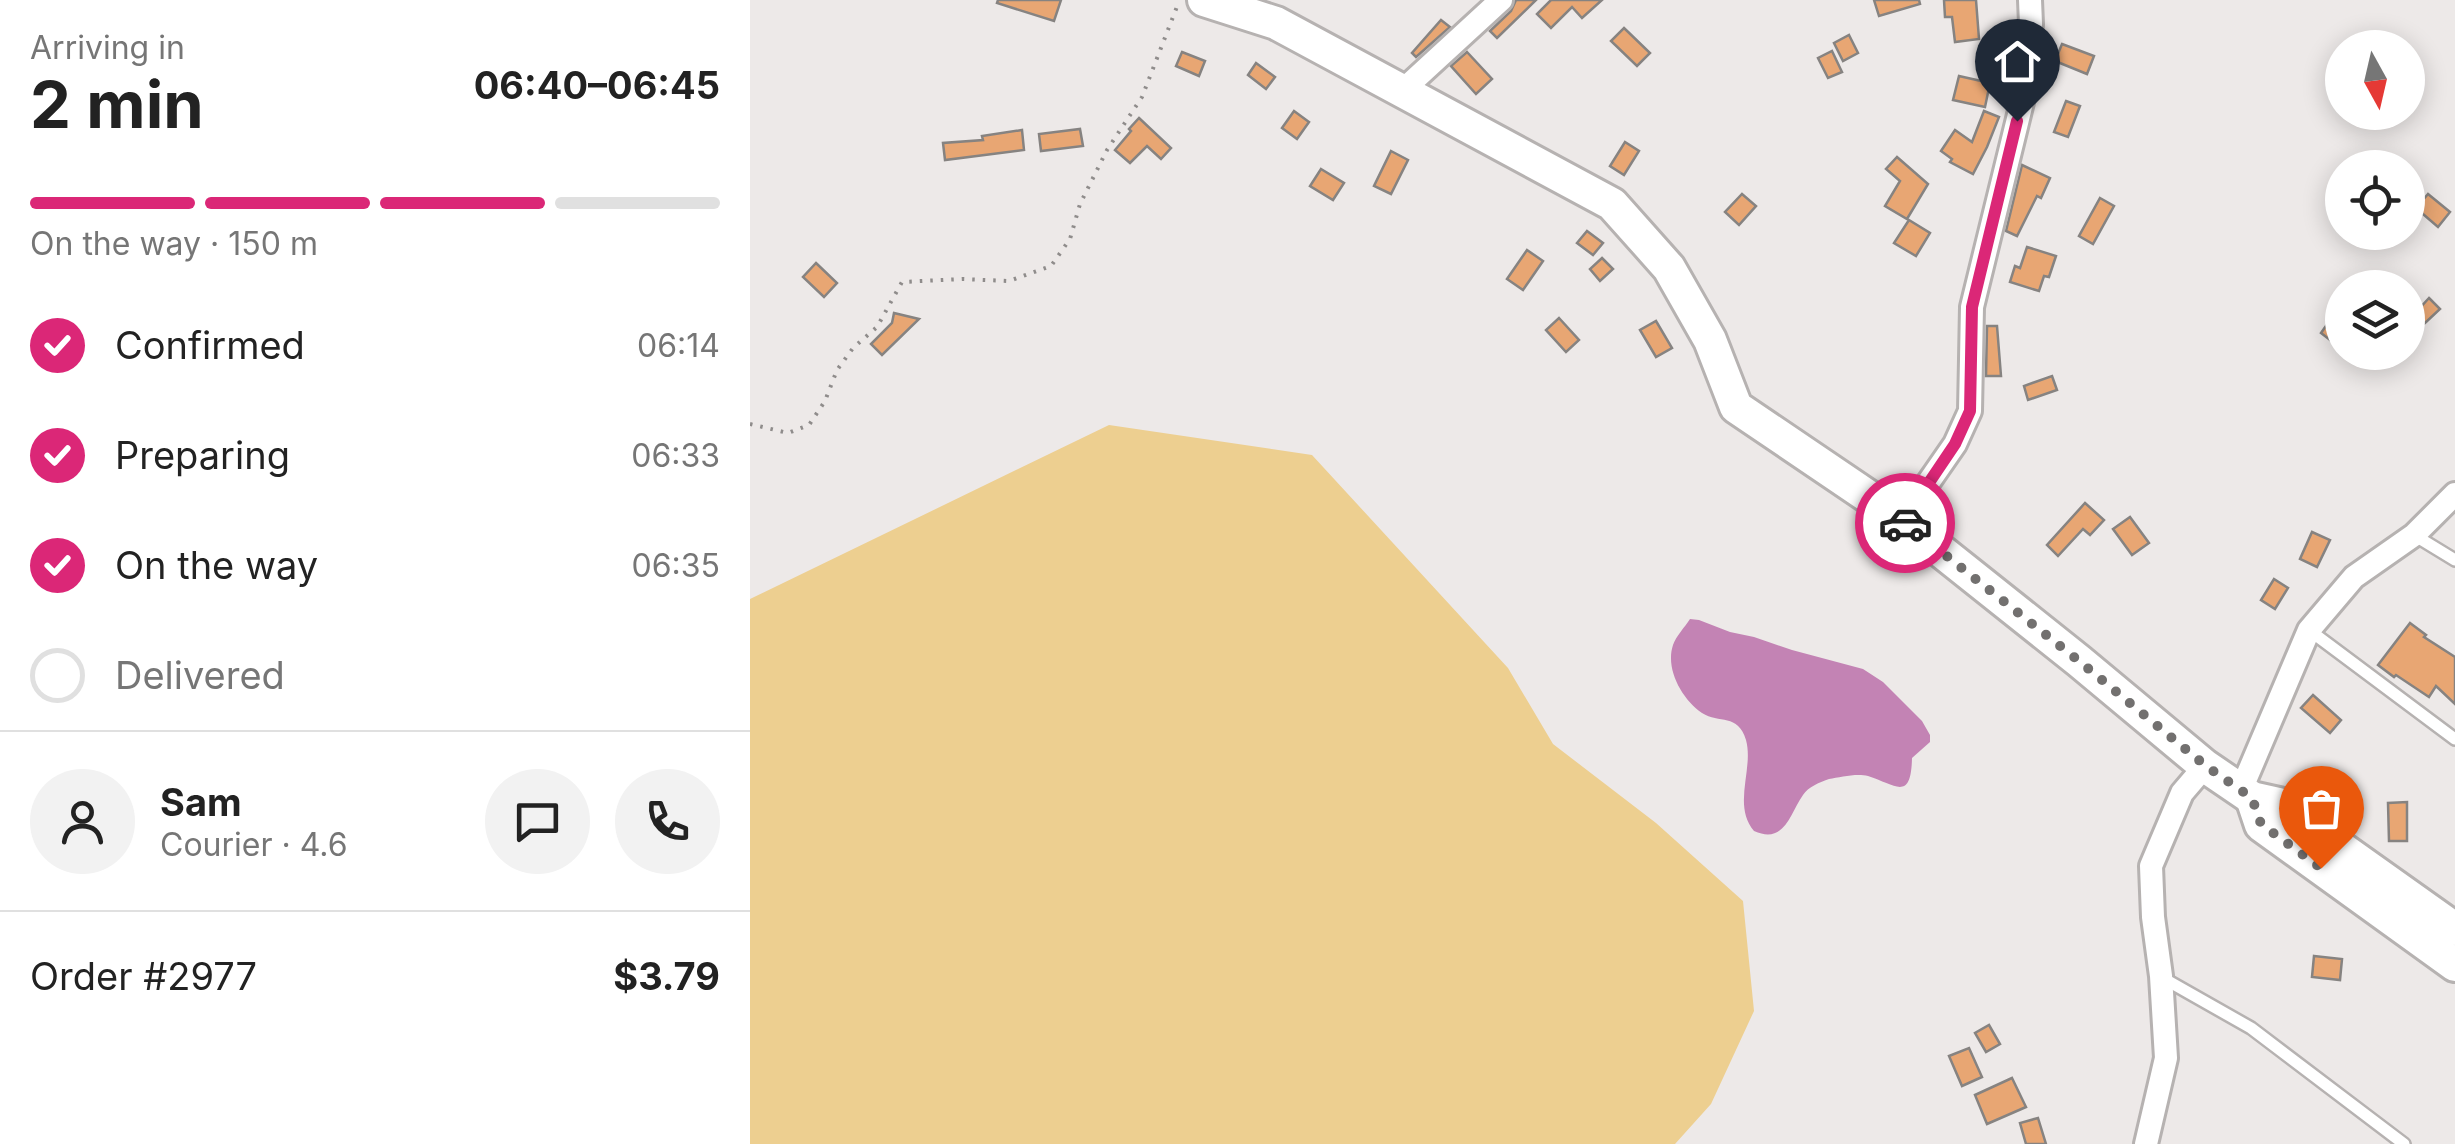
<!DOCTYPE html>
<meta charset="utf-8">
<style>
body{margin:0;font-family:Inter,sans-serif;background:#f2f2f2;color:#222;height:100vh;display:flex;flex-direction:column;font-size:38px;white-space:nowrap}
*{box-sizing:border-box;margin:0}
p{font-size:32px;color:#767676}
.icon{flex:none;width:55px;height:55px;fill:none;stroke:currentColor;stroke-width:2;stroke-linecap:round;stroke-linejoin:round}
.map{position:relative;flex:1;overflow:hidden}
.drawer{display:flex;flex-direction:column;background:#fff;width:750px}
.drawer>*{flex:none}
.needle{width:65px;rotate:172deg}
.buttons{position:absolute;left:1575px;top:30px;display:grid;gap:20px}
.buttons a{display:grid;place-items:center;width:100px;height:100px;border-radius:50%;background:#fff;box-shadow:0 5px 25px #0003;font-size:50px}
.pin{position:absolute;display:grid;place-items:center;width:85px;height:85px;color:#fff;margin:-102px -42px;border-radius:50% 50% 50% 0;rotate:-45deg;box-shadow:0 0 10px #0007}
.pin .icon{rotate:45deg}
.courier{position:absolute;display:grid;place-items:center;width:100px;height:100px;margin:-50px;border:8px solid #db2777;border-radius:50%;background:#fff;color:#222;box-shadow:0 2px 12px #0007}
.summary em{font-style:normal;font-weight:700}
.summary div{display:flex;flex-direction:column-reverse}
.summary{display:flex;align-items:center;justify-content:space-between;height:170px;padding:0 30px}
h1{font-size:65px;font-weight:700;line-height:75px}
.bar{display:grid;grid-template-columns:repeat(4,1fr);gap:15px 10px;align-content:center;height:120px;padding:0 30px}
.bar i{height:12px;border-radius:8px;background:#e0e0e0}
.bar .on{background:#db2777}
.bar p{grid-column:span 4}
.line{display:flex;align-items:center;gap:25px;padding:0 30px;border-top:2px solid #e0e0e0}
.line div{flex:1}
.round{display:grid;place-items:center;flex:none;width:105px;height:105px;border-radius:52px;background:#f2f2f2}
ol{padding:0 30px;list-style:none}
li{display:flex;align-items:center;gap:30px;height:110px}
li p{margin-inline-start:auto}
li .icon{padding:10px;border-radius:50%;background:#db2777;color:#fff;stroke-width:4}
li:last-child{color:#767676}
li i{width:55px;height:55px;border:5px solid #e0e0e0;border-radius:50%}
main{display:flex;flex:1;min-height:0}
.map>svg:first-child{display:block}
.green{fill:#edcf90}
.water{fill:#c383b4}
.building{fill:#e8a673;stroke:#868381;stroke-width:2.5}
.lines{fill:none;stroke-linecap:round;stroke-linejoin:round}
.lane-casing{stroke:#b6b2b1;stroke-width:16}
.street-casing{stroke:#b6b2b1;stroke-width:28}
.secondary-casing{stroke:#b6b2b1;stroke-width:38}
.path{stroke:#8f8c8b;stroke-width:4;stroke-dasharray:2.5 8;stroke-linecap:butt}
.lane{stroke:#fff;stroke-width:11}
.street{stroke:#fff;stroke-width:22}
.secondary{stroke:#fff;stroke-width:32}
.done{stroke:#72706f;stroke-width:10;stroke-dasharray:0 18}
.route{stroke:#db2777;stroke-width:12}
</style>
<main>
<section class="drawer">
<div class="summary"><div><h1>2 min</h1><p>Arriving in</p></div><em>06:40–06:45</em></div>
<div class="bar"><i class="on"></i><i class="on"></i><i class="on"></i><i></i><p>On the way · 150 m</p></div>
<ol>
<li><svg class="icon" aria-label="check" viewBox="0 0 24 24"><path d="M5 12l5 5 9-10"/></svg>Confirmed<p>06:14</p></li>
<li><svg class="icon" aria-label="check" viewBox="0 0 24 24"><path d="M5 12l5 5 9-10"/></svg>Preparing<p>06:33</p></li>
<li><svg class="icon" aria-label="check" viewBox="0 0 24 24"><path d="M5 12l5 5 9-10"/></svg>On the way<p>06:35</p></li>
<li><i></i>Delivered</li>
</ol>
<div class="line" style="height:180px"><a class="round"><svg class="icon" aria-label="person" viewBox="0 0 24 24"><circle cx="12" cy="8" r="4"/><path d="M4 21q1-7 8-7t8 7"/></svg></a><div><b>Sam</b><p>Courier · 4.6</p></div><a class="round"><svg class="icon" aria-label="chat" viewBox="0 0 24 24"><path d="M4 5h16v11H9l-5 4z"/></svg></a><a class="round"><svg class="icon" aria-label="phone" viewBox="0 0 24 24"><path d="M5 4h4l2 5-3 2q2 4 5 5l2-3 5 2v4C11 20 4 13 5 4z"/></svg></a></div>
<div class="line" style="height:130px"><div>Order #2977</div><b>$3.79</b></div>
</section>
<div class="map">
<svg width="1705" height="1144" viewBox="0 0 1705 1144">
<rect width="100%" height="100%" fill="#ede9e8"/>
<path class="green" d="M359,425l203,30 196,213 45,76 103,79 87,78 11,110 -43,93 -36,40h-925v-545z"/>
<path class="water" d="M940,619l9,1 31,12 24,5 38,13 71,19 20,13 39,39 8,14v7l-18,16c-1,44 -16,27 -44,18 -11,-3 -28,1 -39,3 -9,3 -21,8 -26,16 -13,18 -18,50 -49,36 -22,-26 0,-62 -8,-91 -8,-27 -27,-16 -44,-27 -20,-14 -37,-44 -29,-68 3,-9 12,-18 17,-26z"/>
<g class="building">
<path d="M248,0h63l-7,21 -57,-18z"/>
<path d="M766,0h20l-39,38 -7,-7 21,-20z"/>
<path d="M801,0h51l-20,18 -10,-11 -21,21 -14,-14z"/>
<path d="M1124,0h45l1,4 -41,12z"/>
<path d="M1194,0h32l3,39 -24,3 -3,-25h-7z"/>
<path d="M691,20l9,7 -34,30 -4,-4z"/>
<path d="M874,28l26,25 -13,13 -26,-25z"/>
<path d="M1099,35l9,18 -15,8 -9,-18z"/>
<path d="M1312,44l32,12 -7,18 -32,-13z"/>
<path d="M1082,51l10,21 -14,6 -10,-20z"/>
<path d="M432,52l23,9 -6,15 -23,-10z"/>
<path d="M717,52l25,27 -16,15 -25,-28z"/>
<path d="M506,63l19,14 -9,12 -18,-14z"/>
<path d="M1209,76l31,7 -5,24 -32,-7z"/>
<path d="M1316,101l14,5 -12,31 -14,-5z"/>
<path d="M544,111l15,11 -12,17 -15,-11z"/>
<path d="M1234,111l15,6 -12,30 -14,27 -23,-12 2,-3 -11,-8 14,-21 17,12z"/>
<path d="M389,118l32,30 -10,11 -14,-13 -17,17 -15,-13 16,-19 -2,-2z"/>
<path d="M330,129l3,17 -42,5 -2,-17z"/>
<path d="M272,130l2,20 -79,10 -2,-17 40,-3 -1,-4z"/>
<path d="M875,142l14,9 -15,24 -14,-9z"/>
<path d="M641,151l17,9 -17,34 -17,-8z"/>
<path d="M1147,157l31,27 -21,35 -22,-13 15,-25 -14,-12z"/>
<path d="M1272,165l28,13 -9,20 -4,-2 -20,40 -11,-5z"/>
<path d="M571,169l23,14 -11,17 -23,-14z"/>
<path d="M992,194l14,12 -17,19 -14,-13z"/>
<path d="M1678,194l22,18 -12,15 -22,-19z"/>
<path d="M1350,198l14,8 -21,38 -14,-8z"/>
<path d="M1159,220l21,13 -14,23 -22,-13z"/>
<path d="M837,231l16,12 -10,12 -16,-12z"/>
<path d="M1277,247l29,9 -7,21 -5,-1 -5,15 -29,-9 5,-16 5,2z"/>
<path d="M777,250l16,11 -20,29 -16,-11z"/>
<path d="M852,258l11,11 -13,12 -10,-12z"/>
<path d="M66,263l21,20 -13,14 -21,-20z"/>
<path d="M1679,298l11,11 -15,14 -17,12v-14z"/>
<path d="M1592,303v29l-8,11 -13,-10z"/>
<path d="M144,313l25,6 -37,36 -11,-11 21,-21z"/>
<path d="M809,318l20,22 -13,12 -20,-22z"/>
<path d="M906,321l16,27 -16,9 -16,-27z"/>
<path d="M1237,326h10l4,50h-15z"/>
<path d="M1302,376l5,14 -29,10 -4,-14z"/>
<path d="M1335,503l19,17 -14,15 -7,-6 -25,27 -11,-11z"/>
<path d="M1380,517l19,26 -17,12 -19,-26z"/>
<path d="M1562,532l18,8 -13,27 -17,-8z"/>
<path d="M1524,579l14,9 -13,21 -14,-9z"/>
<path d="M1660,623l16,12 -2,2 31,20v47l-19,-18 -7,11 -33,-22 -2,2 -16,-12z"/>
<path d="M1563,695l28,25 -11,13 -29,-25z"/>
<path d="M1657,802v39h-18l-1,-38z"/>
<path d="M1564,956l28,3 -2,21 -28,-3z"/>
<path d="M1239,1025l11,19 -14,8 -11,-19z"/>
<path d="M1219,1048l13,29 -20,9 -13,-30z"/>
<path d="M1262,1078l14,29 -39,17 -12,-29z"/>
<path d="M1288,1118l8,26h-20l-6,-21z"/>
</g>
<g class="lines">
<g class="lane-casing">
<g id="lane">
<path d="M1664,535l41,25"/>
<path d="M1559,630l146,109"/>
<path d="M1411,977l90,51 153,116"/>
</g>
</g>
<g class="street-casing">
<g id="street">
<path d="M653,90l98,-90"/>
<path d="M1147,516l22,-20 36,-52 15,-33 2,-104 53,-217 6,-66 -1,-24"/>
<path d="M1491,790l68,-160 45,-53 60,-42 41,-41"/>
<path d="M1396,1144l20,-86 -5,-82 -8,-59 -2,-51 31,-73 23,-27"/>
</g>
</g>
<g class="secondary-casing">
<g id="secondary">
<path d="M454,0l72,23 336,181 57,64 41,72 26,67 161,109 182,145 126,105 47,32 27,6 176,125"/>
<path d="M1502,798l9,27 194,140"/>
</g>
</g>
<path class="path" d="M0,424l38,9 21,-8 16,-24 12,-31 16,-22 24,-21 25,-45 60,-3 47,2 42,-15 19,-27 10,-35 27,-54 35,-53 36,-93"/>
<use href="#lane" class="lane"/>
<use href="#street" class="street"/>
<use href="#secondary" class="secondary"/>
</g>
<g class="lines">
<path class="done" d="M1155,523l174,138 127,105 46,32 9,26 60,44"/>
<path class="route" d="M1155,523l-8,-7 23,-20 35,-52 15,-33 2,-104 45,-186"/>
</g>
</svg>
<div class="buttons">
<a><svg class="needle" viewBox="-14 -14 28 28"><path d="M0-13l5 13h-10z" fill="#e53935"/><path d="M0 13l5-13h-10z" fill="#767676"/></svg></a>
<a><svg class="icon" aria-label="locate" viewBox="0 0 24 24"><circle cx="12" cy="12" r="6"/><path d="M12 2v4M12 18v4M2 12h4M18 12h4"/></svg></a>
<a><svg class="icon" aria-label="layers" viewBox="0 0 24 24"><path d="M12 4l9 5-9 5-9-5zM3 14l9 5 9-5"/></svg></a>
</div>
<div class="pin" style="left:1571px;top:868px;background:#ea580c"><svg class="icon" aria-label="bag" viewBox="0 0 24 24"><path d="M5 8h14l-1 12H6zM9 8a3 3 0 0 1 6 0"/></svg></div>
<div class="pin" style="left:1267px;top:121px;background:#1f2937"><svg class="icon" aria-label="home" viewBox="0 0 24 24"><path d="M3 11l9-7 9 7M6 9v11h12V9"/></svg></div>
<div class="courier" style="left:1155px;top:523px"><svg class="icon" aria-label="car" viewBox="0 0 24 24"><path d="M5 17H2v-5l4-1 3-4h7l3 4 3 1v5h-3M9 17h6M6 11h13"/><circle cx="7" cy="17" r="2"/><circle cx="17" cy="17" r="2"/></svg></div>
</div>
</main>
